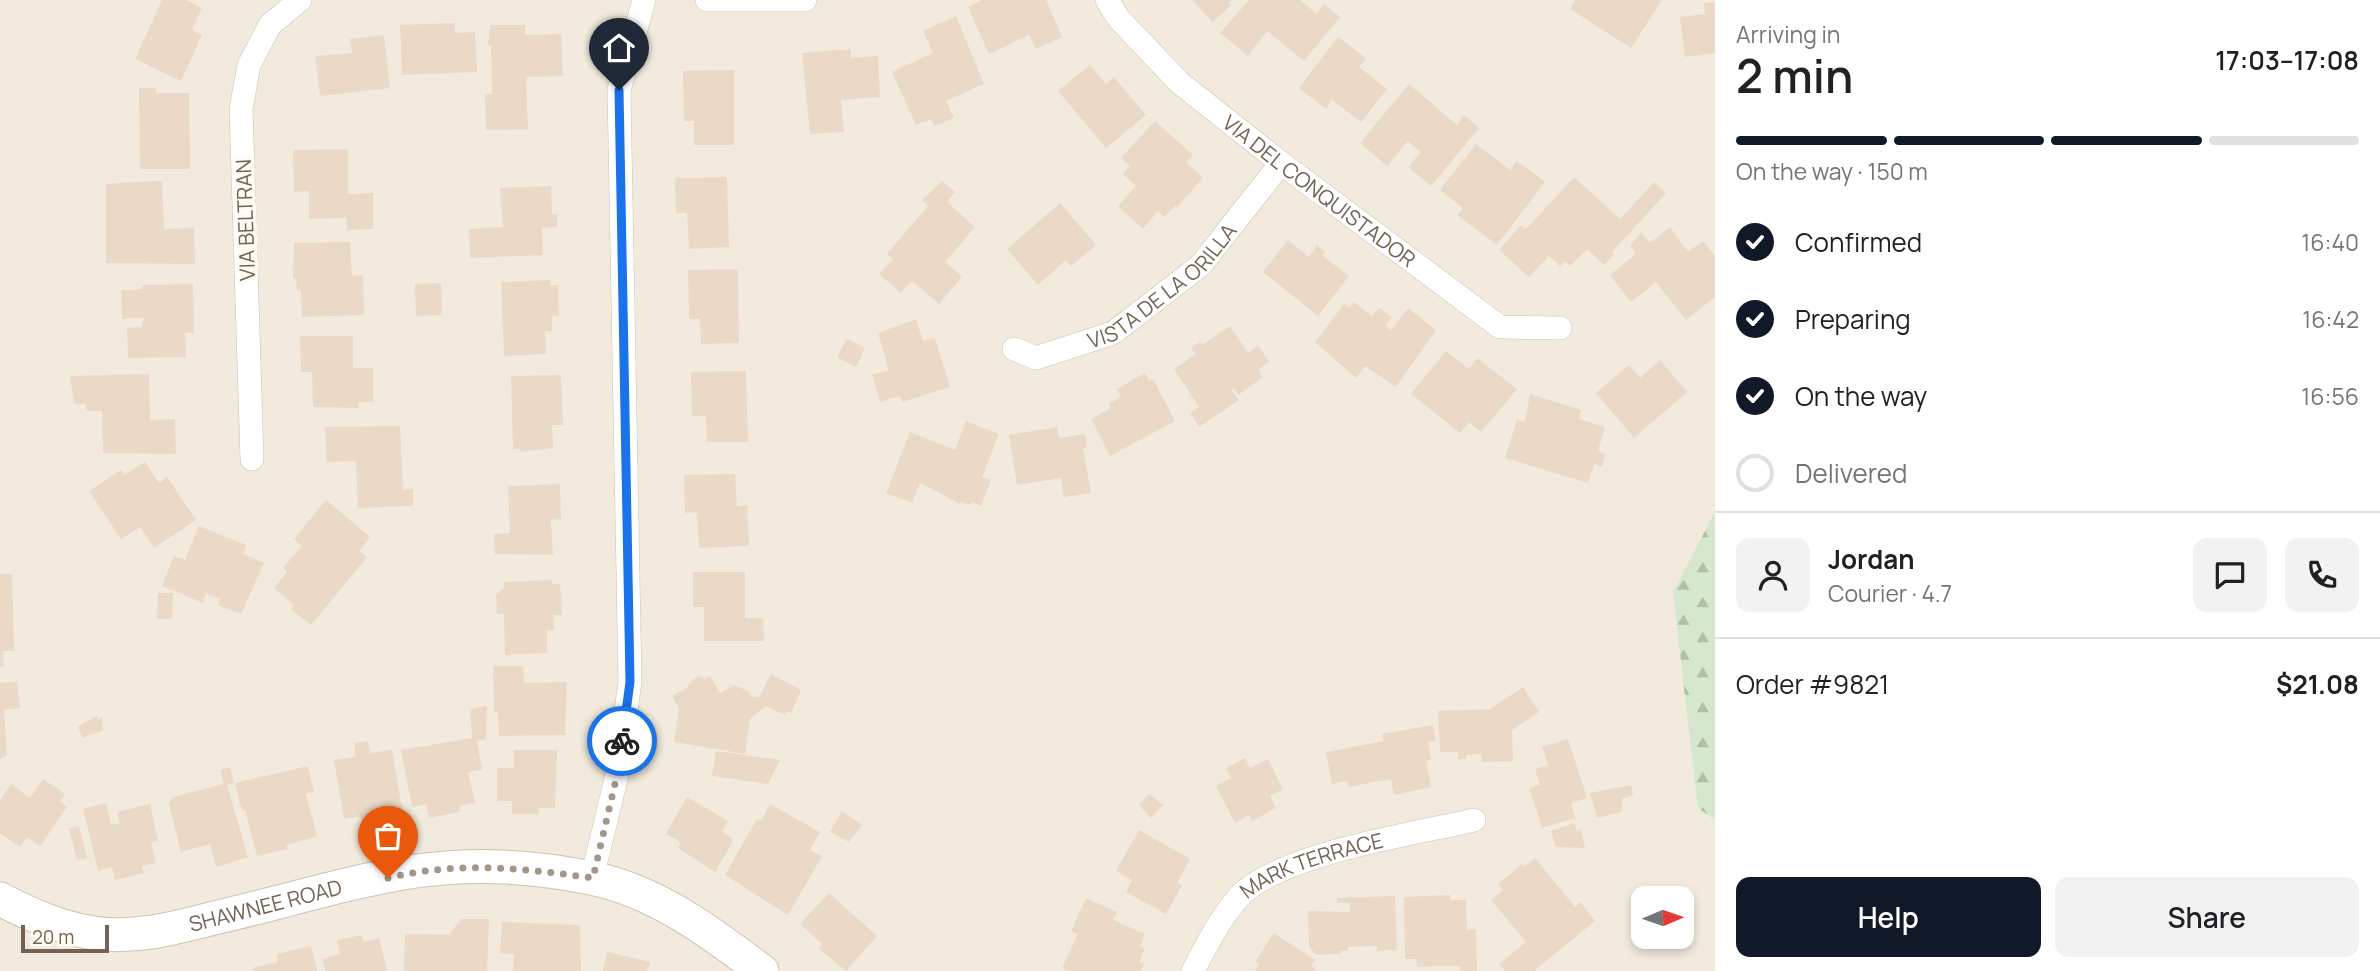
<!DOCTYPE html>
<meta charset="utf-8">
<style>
body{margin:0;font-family:Manrope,sans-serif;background:#f2f2f2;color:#202124;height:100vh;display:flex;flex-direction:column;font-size:26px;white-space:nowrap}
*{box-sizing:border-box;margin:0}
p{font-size:23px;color:#757577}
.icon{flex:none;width:38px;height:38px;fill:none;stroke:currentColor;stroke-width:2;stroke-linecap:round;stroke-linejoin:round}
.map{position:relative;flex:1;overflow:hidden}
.details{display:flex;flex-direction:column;background:#fff;width:665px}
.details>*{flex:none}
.needle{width:46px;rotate:88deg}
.tools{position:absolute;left:1631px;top:886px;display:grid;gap:14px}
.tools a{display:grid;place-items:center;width:63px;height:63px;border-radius:14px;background:#fff;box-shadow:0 4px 10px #0003;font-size:35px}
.scale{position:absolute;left:21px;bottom:18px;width:88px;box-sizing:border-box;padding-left:7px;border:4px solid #756252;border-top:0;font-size:19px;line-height:24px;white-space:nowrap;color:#756252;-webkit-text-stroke:5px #fefbf4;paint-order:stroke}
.pin{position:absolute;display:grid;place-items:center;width:60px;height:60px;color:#fff;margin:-72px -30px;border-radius:50% 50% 50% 0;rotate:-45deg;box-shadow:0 0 7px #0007}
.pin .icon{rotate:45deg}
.courier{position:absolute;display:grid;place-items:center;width:70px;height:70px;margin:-35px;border:5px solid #1a73e8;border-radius:50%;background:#fff;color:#222;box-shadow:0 2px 9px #0007}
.overview em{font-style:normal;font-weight:600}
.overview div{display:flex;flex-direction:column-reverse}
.overview{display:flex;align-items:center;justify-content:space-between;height:119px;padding:0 21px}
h1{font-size:46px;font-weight:600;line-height:52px}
.bar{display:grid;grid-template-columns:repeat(4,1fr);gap:10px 7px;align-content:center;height:84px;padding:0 21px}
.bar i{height:9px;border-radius:5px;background:#e0e0e0}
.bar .active{background:#111827}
.bar p{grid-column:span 4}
.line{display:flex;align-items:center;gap:18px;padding:0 21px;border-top:2px solid #e0e0e0}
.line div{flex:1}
.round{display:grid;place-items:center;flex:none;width:74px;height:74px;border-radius:14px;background:#f2f2f2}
ol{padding:0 21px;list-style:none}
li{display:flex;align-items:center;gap:21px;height:77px}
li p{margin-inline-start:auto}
li .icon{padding:7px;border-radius:50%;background:#111827;color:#fff;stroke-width:4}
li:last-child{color:#757577}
li i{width:38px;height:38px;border:4px solid #e0e0e0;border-radius:50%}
.primary-button{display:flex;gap:14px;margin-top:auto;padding:14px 21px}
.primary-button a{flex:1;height:80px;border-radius:14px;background:#111827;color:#fff;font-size:28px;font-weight:600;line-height:80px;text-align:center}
.primary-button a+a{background:#f2f2f2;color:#202124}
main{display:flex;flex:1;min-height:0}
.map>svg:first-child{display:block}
.residential{fill:#f2eadd;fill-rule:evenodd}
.forest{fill:url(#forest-firs)}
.building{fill:#ebd9c7}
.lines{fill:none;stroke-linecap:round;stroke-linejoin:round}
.street-casing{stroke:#cdc1b4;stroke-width:24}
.secondary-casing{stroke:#cfc2b2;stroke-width:35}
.street{stroke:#fff;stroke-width:23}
.secondary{stroke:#fff;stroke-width:33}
.done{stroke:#a49689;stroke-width:7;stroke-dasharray:0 12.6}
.route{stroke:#1a73e8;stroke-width:9}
.labels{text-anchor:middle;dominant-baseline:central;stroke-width:7;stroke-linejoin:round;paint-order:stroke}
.street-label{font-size:21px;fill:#756252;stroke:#fefbf4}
</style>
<main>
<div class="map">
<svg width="1715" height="971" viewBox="0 0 1715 971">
<defs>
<pattern id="forest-firs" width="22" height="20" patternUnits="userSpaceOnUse" patternTransform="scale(1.75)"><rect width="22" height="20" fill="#d5e8cd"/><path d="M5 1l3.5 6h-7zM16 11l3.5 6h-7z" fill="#b1bfa9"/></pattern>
</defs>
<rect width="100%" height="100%" fill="#fbf7ee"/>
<path class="residential" d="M0,0h1715v971h-1715zM1643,898h39v38h-39z"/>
<path class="forest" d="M1715,512v308l-17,-12 -25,-216z"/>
<g class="building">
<path d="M162,0h24l16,8 -10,22 10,5 -21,46 -46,-22z"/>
<path d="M983,0h63l16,37 -26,12 -7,-14 -40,19 -21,-47z"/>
<path d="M1192,0h40l-4,3 3,2 -18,17z"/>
<path d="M1249,0h51l17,14 7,-10 16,13 -36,44 -37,-30 -19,25 -28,-23z"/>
<path d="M1575,0h87l-31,48 -61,-39z"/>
<path d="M1715,2v51l-30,4 -5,-40 25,-3 -1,-11z"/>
<path d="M956,16l28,68 -38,17 8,17 -20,8 -3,-7 -15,6 -24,-53 41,-19 -10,-22z"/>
<path d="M455,23v10l20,-1 2,40 -75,3 -2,-50z"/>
<path d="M490,25h35v10l36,-1 2,42 -37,1 2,52 -42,1 -1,-36h7l-1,-49h-3z"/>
<path d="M384,35l6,53 -70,8 -5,-40 37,-3 -2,-14z"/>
<path d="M1338,37l28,21 -7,9 28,22 -26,33 -29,-22 -6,9 -27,-21z"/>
<path d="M851,49v9l27,-2 2,41 -39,3 3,32 -34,2 -8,-81z"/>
<path d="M1090,65l16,19 8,-7 32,38 -40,33 -48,-57z"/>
<path d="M734,70v75h-40v-24h-10l-1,-50z"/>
<path d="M1409,84l48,41 7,-10 15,13 -48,58 -23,-19 13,-15 -13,-11 -21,25 -27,-23z"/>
<path d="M139,88h17v5h33l1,76h-50z"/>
<path d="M1155,121l38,34 -7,7 17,16 -26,29 -2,-1 -11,11 -6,-6 -15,18 -25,-23 18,-20 -13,-12 7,-8 -9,-8z"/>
<path d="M1476,144l34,26 7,-9 28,21 -48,63 -40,-30 6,-7 -23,-18z"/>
<path d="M348,149v45l25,-1v36l-26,1v-12l-38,1v-28l-15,1 -1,-42z"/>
<path d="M727,177l2,70 -40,2 -2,-36h-11l-1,-35z"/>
<path d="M1574,177l46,42 34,-37 12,11 -54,59 2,2 -10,11 -17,-16 -17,17 -5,-5 -5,5 -11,-10 -20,21 -30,-27 22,-25 4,4 5,-4z"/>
<path d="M152,181h10l2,48 30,-1 1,36 -89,-1v-79z"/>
<path d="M942,181l13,11 -8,10 28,25 -30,35 17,15 -23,27 -27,-23 -11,12 -22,-19 14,-15 -6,-5 41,-48 -6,-6z"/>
<path d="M551,186l1,28h5v13l-15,1 1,27 -73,3 -1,-29 34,-2 -3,-39z"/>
<path d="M1060,203l36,42 -25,21 -5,-6 -28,25 -31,-36z"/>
<path d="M1670,227l18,25 15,-11 12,15v41l-29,23 -30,-38 -25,20 -21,-27 26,-21 -6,-8 11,-14 9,11z"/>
<path d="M1288,240l21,17 8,-12 8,7 -2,4 26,20 -31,40 -55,-44z"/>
<path d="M350,242l2,34 11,-1 1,40 -62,2 -1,-26h-4l-1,-12h-3l1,-36z"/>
<path d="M738,269l1,74 -38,1 -1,-25h-11l-1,-49z"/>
<path d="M550,280v5h8l1,31h-7v15h-7l1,23 -42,2 -3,-74z"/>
<path d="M441,283l1,32 -26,1 -1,-32z"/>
<path d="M193,284l1,49h-9l1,24 -58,1 -1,-30 14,-1 3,-9 -22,1 -1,-29 21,-1v-4z"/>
<path d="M1354,302l18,14 7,-8 13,9 -7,9 6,4 17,-22 28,22 -40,57 -31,-21 -9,12 -41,-36 29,-38 6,4z"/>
<path d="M916,319l7,22 12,-3 15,49 -48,15 -2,-6 -20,6 -8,-27 17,-5 -11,-37z"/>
<path d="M1230,326l18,27 10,-8 11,17 -10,7 3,9 -24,17 -4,-7 -3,2 8,10 -40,27 -9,-14 9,-6 -25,-38 22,-15 -5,-6 9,-6 2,3z"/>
<path d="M300,336h53v32h20v34h-15l1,6 -46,-1 -1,-35h-11z"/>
<path d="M847,339l18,9 -9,19 -19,-10z"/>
<path d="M1446,351l23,18 8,-11 40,31 -36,43 -12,-10 -9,11 -49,-39z"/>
<path d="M1660,360l27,32 -53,46 -38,-45 33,-28 11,13z"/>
<path d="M746,371l2,71h-41l-1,-26h-14l-1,-44z"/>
<path d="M1145,373l4,8 4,-2 22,42 -65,35 -19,-37 20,-11 -3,-4 13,-7 -4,-8z"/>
<path d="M149,374l1,46 25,-1 1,35 -73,-1 -1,-42h-16v-7h-12l-4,-28z"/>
<path d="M561,375l2,50h-11l1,23 -33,4v-3h-7l-2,-73z"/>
<path d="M1530,394l51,16 -2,9 26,8 -7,24 7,3 -3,13 -8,-3 -6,19 -83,-25 12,-38 8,2z"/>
<path d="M966,421l33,13 -17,43 9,3 -10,26 -9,-4 -1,3 -10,-3 -1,2 -40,-21 -8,20 -26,-10 24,-61 45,18z"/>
<path d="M400,426l3,64 10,-1v17l-55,2 -2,-47 -29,1 -2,-35z"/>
<path d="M1057,427l2,11 26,-4 2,13 -4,1 8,45 -27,4 -3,-19 -44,7 -8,-50z"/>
<path d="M145,462l14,21 8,-6 29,43 -42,28 -14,-21 -19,12 -32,-48 32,-21 4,5z"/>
<path d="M735,474l2,32 10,-1 2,41 -50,2 -2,-36 -12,1 -1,-38z"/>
<path d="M560,484l1,35 -10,1 2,35 -58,-1 -1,-20 16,-1 -2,-47z"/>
<path d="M326,500l44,37 -11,14 8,6 -56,68 -20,-16 3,-4 -20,-17 13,-16 -4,-4 19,-22 -8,-7z"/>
<path d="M199,526l47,19 -3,9 21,9 -23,51 -23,-9 2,-6 -14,-6 -3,10 -41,-17 12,-30 11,4z"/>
<path d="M693,572h52v46h18l1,23h-60v-34h-11z"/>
<path d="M0,574h12l2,77h-11l1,16h-4z"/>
<path d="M552,580v4h8l2,31h-9l1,15h-7v23l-42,2 -1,-41h-7l-1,-19 8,-7v-6z"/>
<path d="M158,593h15l-1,26h-15z"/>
<path d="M493,666h30l1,17 43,-1 -2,53 -66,1 -1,-24h-4z"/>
<path d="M771,674l30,16 -10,23 -4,-2 -2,4 -19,-9 -16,13 -5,35 -71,-12 5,-34 -7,-12 15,-8 4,-7 8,-5 6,3 5,-3 10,17 14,-8 14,6 4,6h7z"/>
<path d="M17,681l3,27 -16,2 3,45 -7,4v-76z"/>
<path d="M1523,687l16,25 -27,18 1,31 -31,1 -1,-8 -15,1v4h-8v-7h-18l-2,-41 52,-2z"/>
<path d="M487,706l-1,33 -9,2 5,29 -14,2 7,31 -16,3 1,6 -31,6 -3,-14 -14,3 -11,-57 71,-12 -2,-29z"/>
<path d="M97,716l1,3 4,-1 1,12 -20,8 -5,-10 3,-4z"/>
<path d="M1433,725l3,16 -8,1 3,18 -5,1 5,26 -37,8 -3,-16 -43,8 -1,-6 -15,3 -6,-32 58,-11 -2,-7z"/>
<path d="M1568,739l19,59 -16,5 4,15 -33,10 -13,-40 11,-3 -5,-16 13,-4 -6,-18z"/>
<path d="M368,741l2,12 22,-3 12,71 -42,2 -1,-7 -17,3 -10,-59 21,-3v-14z"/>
<path d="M514,750h43l-2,58h-16v6h-27v-13h-15v-33h17z"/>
<path d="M716,751l64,9 -12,24 -56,-8z"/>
<path d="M1244,758l6,10 18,-9 15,30 -13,7 6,12 -24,13 -3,-6 -14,8 -19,-37 15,-8 -5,-10z"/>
<path d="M308,766l6,26 -8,2 11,42 -30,9v4l-30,7 -12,-46 -3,1 -7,-28z"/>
<path d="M230,767l4,16 -7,2 21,72 -32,10 -6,-23 -29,8 -12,-48 4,-7 51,-13 -4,-14z"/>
<path d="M43,779l22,15 -5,7 7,6 -27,39 -13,-9 -7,10 -20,-14v-33l11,-16 19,14z"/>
<path d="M1631,785l2,10 -11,4v13l-25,6 -7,-25z"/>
<path d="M1149,794l14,11 -12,13 -12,-13z"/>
<path d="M687,797l41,24 -6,11 10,6v5l-17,29 -37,-24 3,-6 -15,-8z"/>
<path d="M106,803l5,22 9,-2 -3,-11 33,-8 8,37 -7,2 5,20 -14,3 2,7 -29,7 -3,-13 -14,4 -15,-62z"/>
<path d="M770,804l50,28 -10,18 12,6 -34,59 -63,-40 32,-56 4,2z"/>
<path d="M842,811l20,14 -13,17 -19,-10z"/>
<path d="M1574,823l3,8 4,-2 4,19 -29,-1 -5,-16z"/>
<path d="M79,826l8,32 -10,2 -8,-32z"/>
<path d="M1139,830l51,29 -13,24 5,2 -16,29 -40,-22 6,-12 -16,-9z"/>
<path d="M1535,858l40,49 5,-5 15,19 -61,50h-29l-6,-7 27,-22 -35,-42 12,-10 -5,-6 24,-20 2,3z"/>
<path d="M829,893l48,43 -31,35 -27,-22 3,-5 -22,-20z"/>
<path d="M1450,895v5h16l1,30 9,-1 1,42h-17v-5l-43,1 -1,-8h-11l-1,-62z"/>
<path d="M1395,896l2,54 -20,1v-5l-29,1v4h-7v3l-25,1 -7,-9 -1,-35 42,1v-9h-13v-5z"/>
<path d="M1086,898l31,14 -4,8 32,14 -5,12 5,3 -6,13 5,2 -3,7h-72l-7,-3 16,-34 -7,-3z"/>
<path d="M461,919h28l-2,52h-83l1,-37 44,1z"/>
<path d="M502,922l78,3 1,46h-68l1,-17 -14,-1z"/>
<path d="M1274,933l41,27 -4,6 7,5h-63l4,-7 -4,-2z"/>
<path d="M362,935l1,7 16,-4 8,33h-62l-3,-12 18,-5 -3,-14z"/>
<path d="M311,946l6,25h-64l-1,-3 26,-6 -1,-8z"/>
<path d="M607,952l43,10 -3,9h-44z"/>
</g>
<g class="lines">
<g class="street-casing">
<g id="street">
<path d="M707,0h98"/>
<path id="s1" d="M1107,0l12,19 61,64 101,80 219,164 60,1"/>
<path id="s2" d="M1014,349l22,9 77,-25 88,-68 80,-102"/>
<path d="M252,459l-11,-350 8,-44 21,-40 30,-25"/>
<path d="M592,878l25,-103 13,-93 -11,-592 25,-90"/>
<path id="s3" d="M1193,971c13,-25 26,-51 45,-73 39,-44 177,-64 236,-78"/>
</g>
</g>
<g class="secondary-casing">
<g id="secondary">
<path id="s4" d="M0,899c31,16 60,29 94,34 42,6 81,-5 120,-15 67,-15 135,-37 202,-47 58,-8 117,-5 175,7 65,13 119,54 171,93"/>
</g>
</g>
<use href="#street" class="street"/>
<use href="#secondary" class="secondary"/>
</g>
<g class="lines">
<path class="done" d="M388,878c71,-17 133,-10 205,0l24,-103 5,-34"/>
<path class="route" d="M619,90l11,592 -8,59"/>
</g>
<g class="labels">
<g class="street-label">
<text stroke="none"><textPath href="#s1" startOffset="287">VIA DEL CONQUISTADOR</textPath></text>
<text transform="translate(245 220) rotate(-92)">VIA BELTRAN</text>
<text stroke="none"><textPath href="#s2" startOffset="172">VISTA DE LA ORILLA</textPath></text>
<text stroke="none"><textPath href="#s3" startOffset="168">MARK TERRACE</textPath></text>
<text stroke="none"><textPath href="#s4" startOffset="275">SHAWNEE ROAD</textPath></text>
</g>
</g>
</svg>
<div class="tools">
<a><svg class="needle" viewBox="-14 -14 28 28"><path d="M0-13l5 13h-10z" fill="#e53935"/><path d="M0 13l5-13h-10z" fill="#757577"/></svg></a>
</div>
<div class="scale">20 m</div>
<div class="pin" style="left:388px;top:878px;background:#ea580c"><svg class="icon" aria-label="bag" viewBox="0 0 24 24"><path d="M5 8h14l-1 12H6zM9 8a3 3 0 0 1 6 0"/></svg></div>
<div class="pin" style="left:619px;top:90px;background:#1f2937"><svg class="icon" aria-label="home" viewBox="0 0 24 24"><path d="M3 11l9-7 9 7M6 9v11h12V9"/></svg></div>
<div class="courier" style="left:622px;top:741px"><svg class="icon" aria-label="bike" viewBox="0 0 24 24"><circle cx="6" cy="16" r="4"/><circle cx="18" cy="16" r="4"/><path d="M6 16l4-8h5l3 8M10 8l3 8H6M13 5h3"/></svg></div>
</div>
<section class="details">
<div class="overview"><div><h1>2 min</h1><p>Arriving in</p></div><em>17:03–17:08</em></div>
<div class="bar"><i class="active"></i><i class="active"></i><i class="active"></i><i></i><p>On the way · 150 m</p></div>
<ol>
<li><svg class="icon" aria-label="check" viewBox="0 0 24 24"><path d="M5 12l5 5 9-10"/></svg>Confirmed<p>16:40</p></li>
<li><svg class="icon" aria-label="check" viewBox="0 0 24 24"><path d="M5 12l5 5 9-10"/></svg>Preparing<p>16:42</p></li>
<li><svg class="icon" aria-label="check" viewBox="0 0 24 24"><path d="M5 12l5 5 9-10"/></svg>On the way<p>16:56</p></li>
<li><i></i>Delivered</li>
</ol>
<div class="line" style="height:126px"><a class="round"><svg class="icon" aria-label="person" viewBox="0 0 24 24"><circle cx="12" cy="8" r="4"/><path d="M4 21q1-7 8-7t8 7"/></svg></a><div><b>Jordan</b><p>Courier · 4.7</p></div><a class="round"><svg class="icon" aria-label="chat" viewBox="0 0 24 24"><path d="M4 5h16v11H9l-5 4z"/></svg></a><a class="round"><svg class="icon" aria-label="phone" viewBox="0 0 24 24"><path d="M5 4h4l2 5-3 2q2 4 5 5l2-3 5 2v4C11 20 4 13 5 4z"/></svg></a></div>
<div class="line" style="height:91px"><div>Order #9821</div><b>$21.08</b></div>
<div class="primary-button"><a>Help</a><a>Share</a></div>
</section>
</main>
